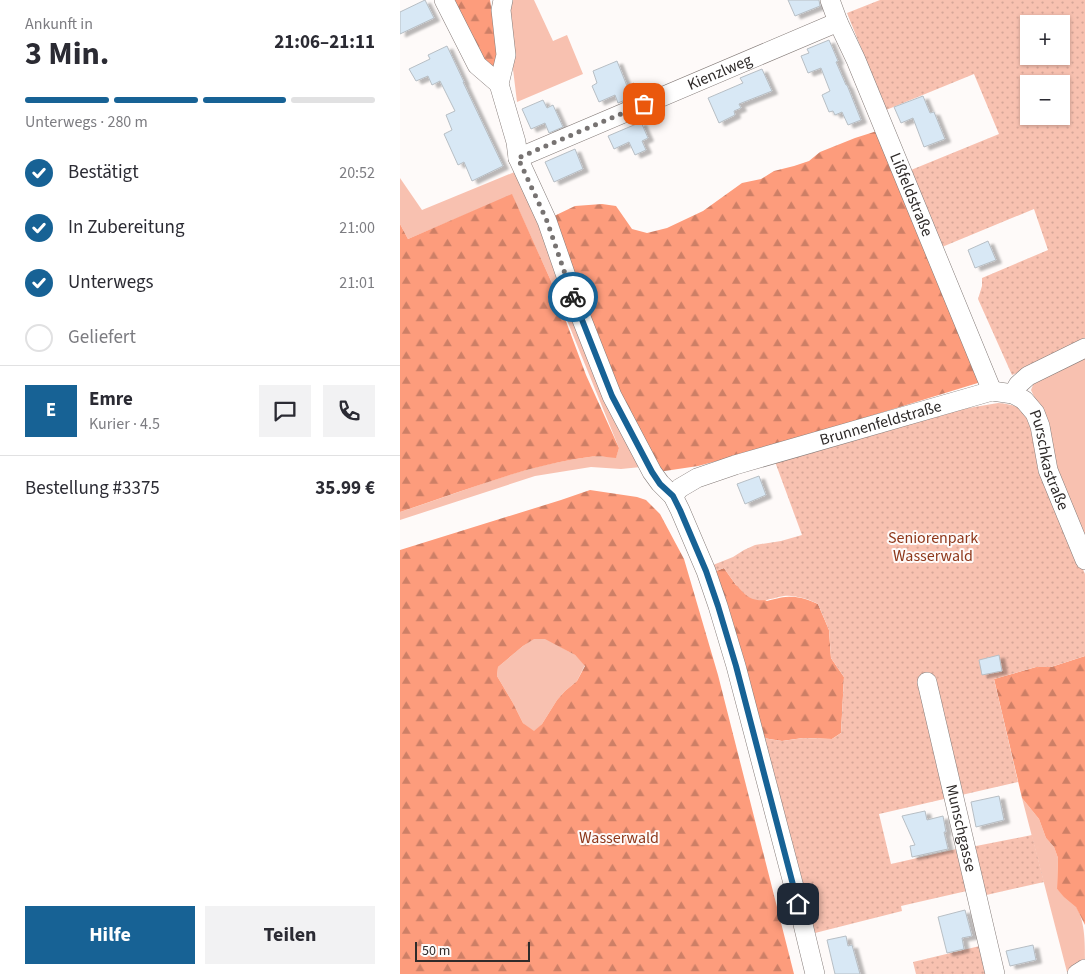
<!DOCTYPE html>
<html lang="de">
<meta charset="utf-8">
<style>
body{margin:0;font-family:"Source Sans 3",sans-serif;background:#f2f2f3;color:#2b2b33;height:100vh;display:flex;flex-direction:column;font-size:19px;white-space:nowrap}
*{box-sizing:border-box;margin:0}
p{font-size:16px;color:#7c7c81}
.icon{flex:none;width:28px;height:28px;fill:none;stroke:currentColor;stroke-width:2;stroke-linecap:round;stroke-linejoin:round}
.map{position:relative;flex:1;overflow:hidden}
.drawer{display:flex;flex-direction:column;background:#fff;width:400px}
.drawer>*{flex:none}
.tools{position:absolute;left:620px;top:15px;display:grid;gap:10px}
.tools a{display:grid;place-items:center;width:50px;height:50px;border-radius:0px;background:#fff;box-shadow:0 1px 4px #0004;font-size:25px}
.scale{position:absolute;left:15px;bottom:12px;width:115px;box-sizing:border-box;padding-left:5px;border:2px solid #2f2b2a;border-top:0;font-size:14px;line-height:18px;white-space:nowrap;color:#2f2b2a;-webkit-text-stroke:4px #fefaf9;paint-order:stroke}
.pin{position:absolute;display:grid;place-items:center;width:42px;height:42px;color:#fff;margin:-21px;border-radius:10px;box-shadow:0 2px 8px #0006}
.courier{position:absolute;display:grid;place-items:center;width:50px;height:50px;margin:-25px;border:4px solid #176295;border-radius:50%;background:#fff;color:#222;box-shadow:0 1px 6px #0007}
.summary em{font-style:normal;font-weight:700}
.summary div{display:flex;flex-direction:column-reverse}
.summary{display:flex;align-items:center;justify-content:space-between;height:85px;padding:0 25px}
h1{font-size:32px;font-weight:700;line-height:38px}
.bar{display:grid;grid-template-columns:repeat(4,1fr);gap:8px 5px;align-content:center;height:60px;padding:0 25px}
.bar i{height:6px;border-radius:4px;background:#e1e1e2}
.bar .active{background:#176295}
.bar p{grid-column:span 4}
.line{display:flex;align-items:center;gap:12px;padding:0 25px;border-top:1px solid #e1e1e2}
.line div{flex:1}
.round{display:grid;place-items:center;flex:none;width:52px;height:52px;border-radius:0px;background:#f2f2f3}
ol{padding:0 25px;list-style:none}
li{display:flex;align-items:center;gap:15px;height:55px}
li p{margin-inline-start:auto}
li .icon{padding:5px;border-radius:50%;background:#176295;color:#fff;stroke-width:4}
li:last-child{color:#7c7c81}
li i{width:28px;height:28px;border:2px solid #e1e1e2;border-radius:50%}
.button{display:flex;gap:10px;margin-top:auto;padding:10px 25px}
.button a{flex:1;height:58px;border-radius:0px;background:#176295;color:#fff;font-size:20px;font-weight:700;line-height:58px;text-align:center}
.button a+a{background:#f2f2f3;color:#2b2b33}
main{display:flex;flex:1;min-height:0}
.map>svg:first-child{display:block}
.grass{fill:#f8c1b0}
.forest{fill:url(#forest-firs);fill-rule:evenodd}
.park{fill:url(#park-dots);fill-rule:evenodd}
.building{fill:#d8e8f5;stroke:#b7bec4;filter:url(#shadow)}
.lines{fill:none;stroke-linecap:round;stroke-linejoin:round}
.minor-casing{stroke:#847b78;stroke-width:20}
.minor{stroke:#fff;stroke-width:19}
.done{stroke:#777372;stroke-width:5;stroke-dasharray:0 9}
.route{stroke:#176295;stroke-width:6}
.labels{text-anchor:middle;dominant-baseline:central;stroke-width:4;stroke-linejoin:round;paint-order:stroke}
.street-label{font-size:16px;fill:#2f2b2a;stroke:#fefaf9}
.park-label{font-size:16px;fill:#8e381b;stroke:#fefaf9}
</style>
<main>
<section class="drawer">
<div class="summary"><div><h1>3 Min.</h1><p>Ankunft in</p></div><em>21:06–21:11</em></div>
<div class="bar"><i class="active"></i><i class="active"></i><i class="active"></i><i></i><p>Unterwegs · 280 m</p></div>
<ol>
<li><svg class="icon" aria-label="check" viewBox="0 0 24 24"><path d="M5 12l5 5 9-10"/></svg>Bestätigt<p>20:52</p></li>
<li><svg class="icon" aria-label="check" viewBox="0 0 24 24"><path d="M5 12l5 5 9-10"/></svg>In Zubereitung<p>21:00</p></li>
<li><svg class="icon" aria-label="check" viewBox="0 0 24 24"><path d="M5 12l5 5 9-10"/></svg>Unterwegs<p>21:01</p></li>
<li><i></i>Geliefert</li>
</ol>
<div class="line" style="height:90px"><b class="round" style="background:#176295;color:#fff">E</b><div><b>Emre</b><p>Kurier · 4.5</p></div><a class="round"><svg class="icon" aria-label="chat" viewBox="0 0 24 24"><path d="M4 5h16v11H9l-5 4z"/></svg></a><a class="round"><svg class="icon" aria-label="phone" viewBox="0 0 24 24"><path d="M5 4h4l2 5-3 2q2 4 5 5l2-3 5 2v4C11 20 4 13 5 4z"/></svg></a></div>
<div class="line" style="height:65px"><div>Bestellung #3375</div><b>35.99 €</b></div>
<div class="button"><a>Hilfe</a><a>Teilen</a></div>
</section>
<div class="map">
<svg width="685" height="974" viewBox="0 0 685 974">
<defs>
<pattern id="forest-firs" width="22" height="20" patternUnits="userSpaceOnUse" patternTransform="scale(1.25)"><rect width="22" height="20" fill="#fd9c7c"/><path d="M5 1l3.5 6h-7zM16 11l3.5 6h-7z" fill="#cd7f66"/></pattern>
<pattern id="park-dots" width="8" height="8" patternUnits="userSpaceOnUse" patternTransform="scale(1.25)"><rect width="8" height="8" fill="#f8c1b0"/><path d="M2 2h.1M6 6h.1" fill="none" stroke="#d5a698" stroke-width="1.8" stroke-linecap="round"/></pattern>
<filter id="shadow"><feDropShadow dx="5.5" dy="3" stdDeviation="1" flood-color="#0004"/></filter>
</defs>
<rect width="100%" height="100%" fill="#fefaf9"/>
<g class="grass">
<path d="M108,0h26l19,41 14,-6 16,39 -66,28 -5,-41z"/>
<path d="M117,171l124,296 -20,2 -30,-2 -56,9 -135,44v-8c62,-20 124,-47 189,-55 9,-1 18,0 27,0l3,-9 -68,-167 -39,-86 -104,44 -8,-15v-46l22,32z"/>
<path d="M685,355v189l-26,-60 -9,-52 -19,-42 4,-10z"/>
<path d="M145,638l30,17 10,10 -8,16 -12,10 -8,9 -15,24 -8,8 -11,-9 -10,-20 -16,-27 1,-9 25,-21 10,-7z"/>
<path d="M622,798l17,21 7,19 8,9 4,11 -1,31c6,6 12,11 18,16 10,14 10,37 10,55l-18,12z"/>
</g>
<g class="forest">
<path d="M52,0h38l9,54 -5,14 -6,-1z"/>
<path d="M477,131l104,251 -208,64 -75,20 -40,6 -38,-72 -68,-183 23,-11 27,-2 14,2 16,23 15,4 20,-5 36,-17 39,-28 19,-4 13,-8 20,-5 15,-5 11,-9 35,-14z"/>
<path d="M112,194l39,87 35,94 33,73 -3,10c-9,-1 -18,-2 -27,-1 -63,8 -128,35 -189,55v-288l8,15z"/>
<path d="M190,490l47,7 9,3 14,14 24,45 34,116 76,299h-394v-424l161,-50zM134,639h11l30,16 10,11 -8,15 -12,10 -8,9 -15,24 -8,7 -11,-8 -10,-20 -16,-27 1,-9 25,-21z"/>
<path d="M324,568l12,17 31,16c22,-6 31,-6 51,3l11,26 2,28 13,19 -3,56 -9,6 -29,-1 -21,3 -13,-2 -10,-3 -48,-163z"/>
<path d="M685,656v269l-9,-18 -12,-10 -7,-8 1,-31 -4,-11 -8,-9 -7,-19 -17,-21 -28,-119 42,-12h15z"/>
</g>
<g class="park">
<path d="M480,0h205v340l-30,17 -43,18 -34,-76 4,-13v-8l66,-28 -14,-41 -92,38 -31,-77 88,-36 -25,-60 -88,36 -39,-97zM629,24h32v32h-32zM629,84h32v32h-32z"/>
<path d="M598,403c13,1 20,3 30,11l29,96 28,64v82l-34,11h-15l-42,12 24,103 -139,32 12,50 70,-16 10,42 -70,16 1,5 -91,23 -52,-198 10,3 13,2 21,-3 29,1 9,-6 3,-56 -13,-19 -2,-28 -11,-26c-10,-5 -22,-9 -34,-8 -10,1 -19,7 -31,3 -10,-3 -23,-22 -29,-31l-13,5 -3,-6 25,-10 11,-7 11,-5 26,-4 21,-6 -28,-76 183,-49z"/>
<path d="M632,835l12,47 -62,14 -11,-49z"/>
<path d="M584,945l7,29h-75l-3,-12z"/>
</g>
<g class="building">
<path d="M25,0l9,18 -34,16v-22z"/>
<path d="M388,0h31l1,6 -25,10z"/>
<path d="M429,40l9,21 -2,1 10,23h1l14,35 -13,5 -6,-13 -7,3 -2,-4 -4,1 -7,-17 8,-4 -9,-23 -13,5 -7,-17 8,-3 -2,-4z"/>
<path d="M47,46l17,36h-1l40,84 -31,15 -8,-19 -6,3 -14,-31 8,-4 -6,-15 9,-4 -15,-30 -8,4 -4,-9 -12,5 -7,-12 21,-10 -2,-4z"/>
<path d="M217,61l10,25 7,-3 5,11 -21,9 -3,-8 -16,7 -7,-16 5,-3 -4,-12z"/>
<path d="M362,69l10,22 -33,13 2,4 -7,3 1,4 -16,8 -11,-25 35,-15 -3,-5z"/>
<path d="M523,96l7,17 4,-1 11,27 -21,8 -11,-29 -12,5 -7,-16z"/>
<path d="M143,100l4,8 6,-3 10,22 -14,6 -4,-10 -14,6 -9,-20z"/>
<path d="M241,122l7,16 -6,3 4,9 -11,5 -6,-13 -15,7 -6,-13z"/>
<path d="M175,149l8,20 -29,13 -9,-20z"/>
<path d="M588,241l8,19 -21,8 -7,-18z"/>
<path d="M359,476l7,19 -21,9 -8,-20z"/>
<path d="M599,655l3,16 -20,4 -3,-15z"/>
<path d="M599,796l5,24 -28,7 -5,-25z"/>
<path d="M525,811l2,9 16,-4 3,16h-2l4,17 -36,8 -2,-11 5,-1 -13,-29z"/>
<path d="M565,910l7,26 -10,2 2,11 -17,4 -9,-36z"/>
<path d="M446,936l2,10 4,-1 8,29h-25l-8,-34z"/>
<path d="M633,945l3,15 -26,6 -4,-15z"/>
</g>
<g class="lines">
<g class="minor-casing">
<g id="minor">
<path d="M44,0l33,65 22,19"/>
<path d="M103,0l-2,10 5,45 -7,29 17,58 2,16 29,63 28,81 37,94 40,76 8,11 13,13 7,14 26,61 12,35 18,60 58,221 21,87"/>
<path id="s1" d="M430,0l8,22 18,38 136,331"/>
<path id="s2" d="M118,158l320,-136"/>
<path d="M613,394l5,-9 10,-9 57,-28"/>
<path id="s3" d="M273,496l7,-8 17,-10 38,-13 257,-74 21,3 11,6 11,13 5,13 8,44 37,90"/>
<path id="s4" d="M527,682l68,292"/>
<path d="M677,974l8,-5"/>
</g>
</g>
<use href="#minor" class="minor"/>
</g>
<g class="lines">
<path class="done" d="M173,297l-26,-76 -29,-63 126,-54"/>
<path class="route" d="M173,297l39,99 40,76 8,12 13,12 7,14 26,61 12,35 18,60 62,238"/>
</g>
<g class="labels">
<g class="street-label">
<text stroke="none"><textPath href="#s2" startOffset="219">Kienzlweg</textPath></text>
<text stroke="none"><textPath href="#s1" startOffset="211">Lißfeldstraße</textPath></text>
<text stroke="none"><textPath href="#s3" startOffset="222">Brunnenfeldstraße</textPath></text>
<text stroke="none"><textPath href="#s3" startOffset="438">Purschkastraße</textPath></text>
<text stroke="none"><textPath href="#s4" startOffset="150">Munschgasse</textPath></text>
</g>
<g class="park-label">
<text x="533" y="538">Seniorenpark<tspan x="533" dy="18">Wasserwald</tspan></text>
<text x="219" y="838">Wasserwald</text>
</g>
</g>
</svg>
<div class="tools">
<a>+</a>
<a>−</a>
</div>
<div class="scale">50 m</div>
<div class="pin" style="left:244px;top:104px;background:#ea580c"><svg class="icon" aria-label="bag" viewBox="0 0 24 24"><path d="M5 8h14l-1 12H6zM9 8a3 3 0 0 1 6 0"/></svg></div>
<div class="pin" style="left:398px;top:904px;background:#1f2937"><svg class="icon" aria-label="home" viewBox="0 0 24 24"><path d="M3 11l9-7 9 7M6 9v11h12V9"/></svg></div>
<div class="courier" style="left:173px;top:297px"><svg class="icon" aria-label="bike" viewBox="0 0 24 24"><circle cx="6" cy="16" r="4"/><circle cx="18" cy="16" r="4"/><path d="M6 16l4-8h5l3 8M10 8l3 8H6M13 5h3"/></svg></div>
</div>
</main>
